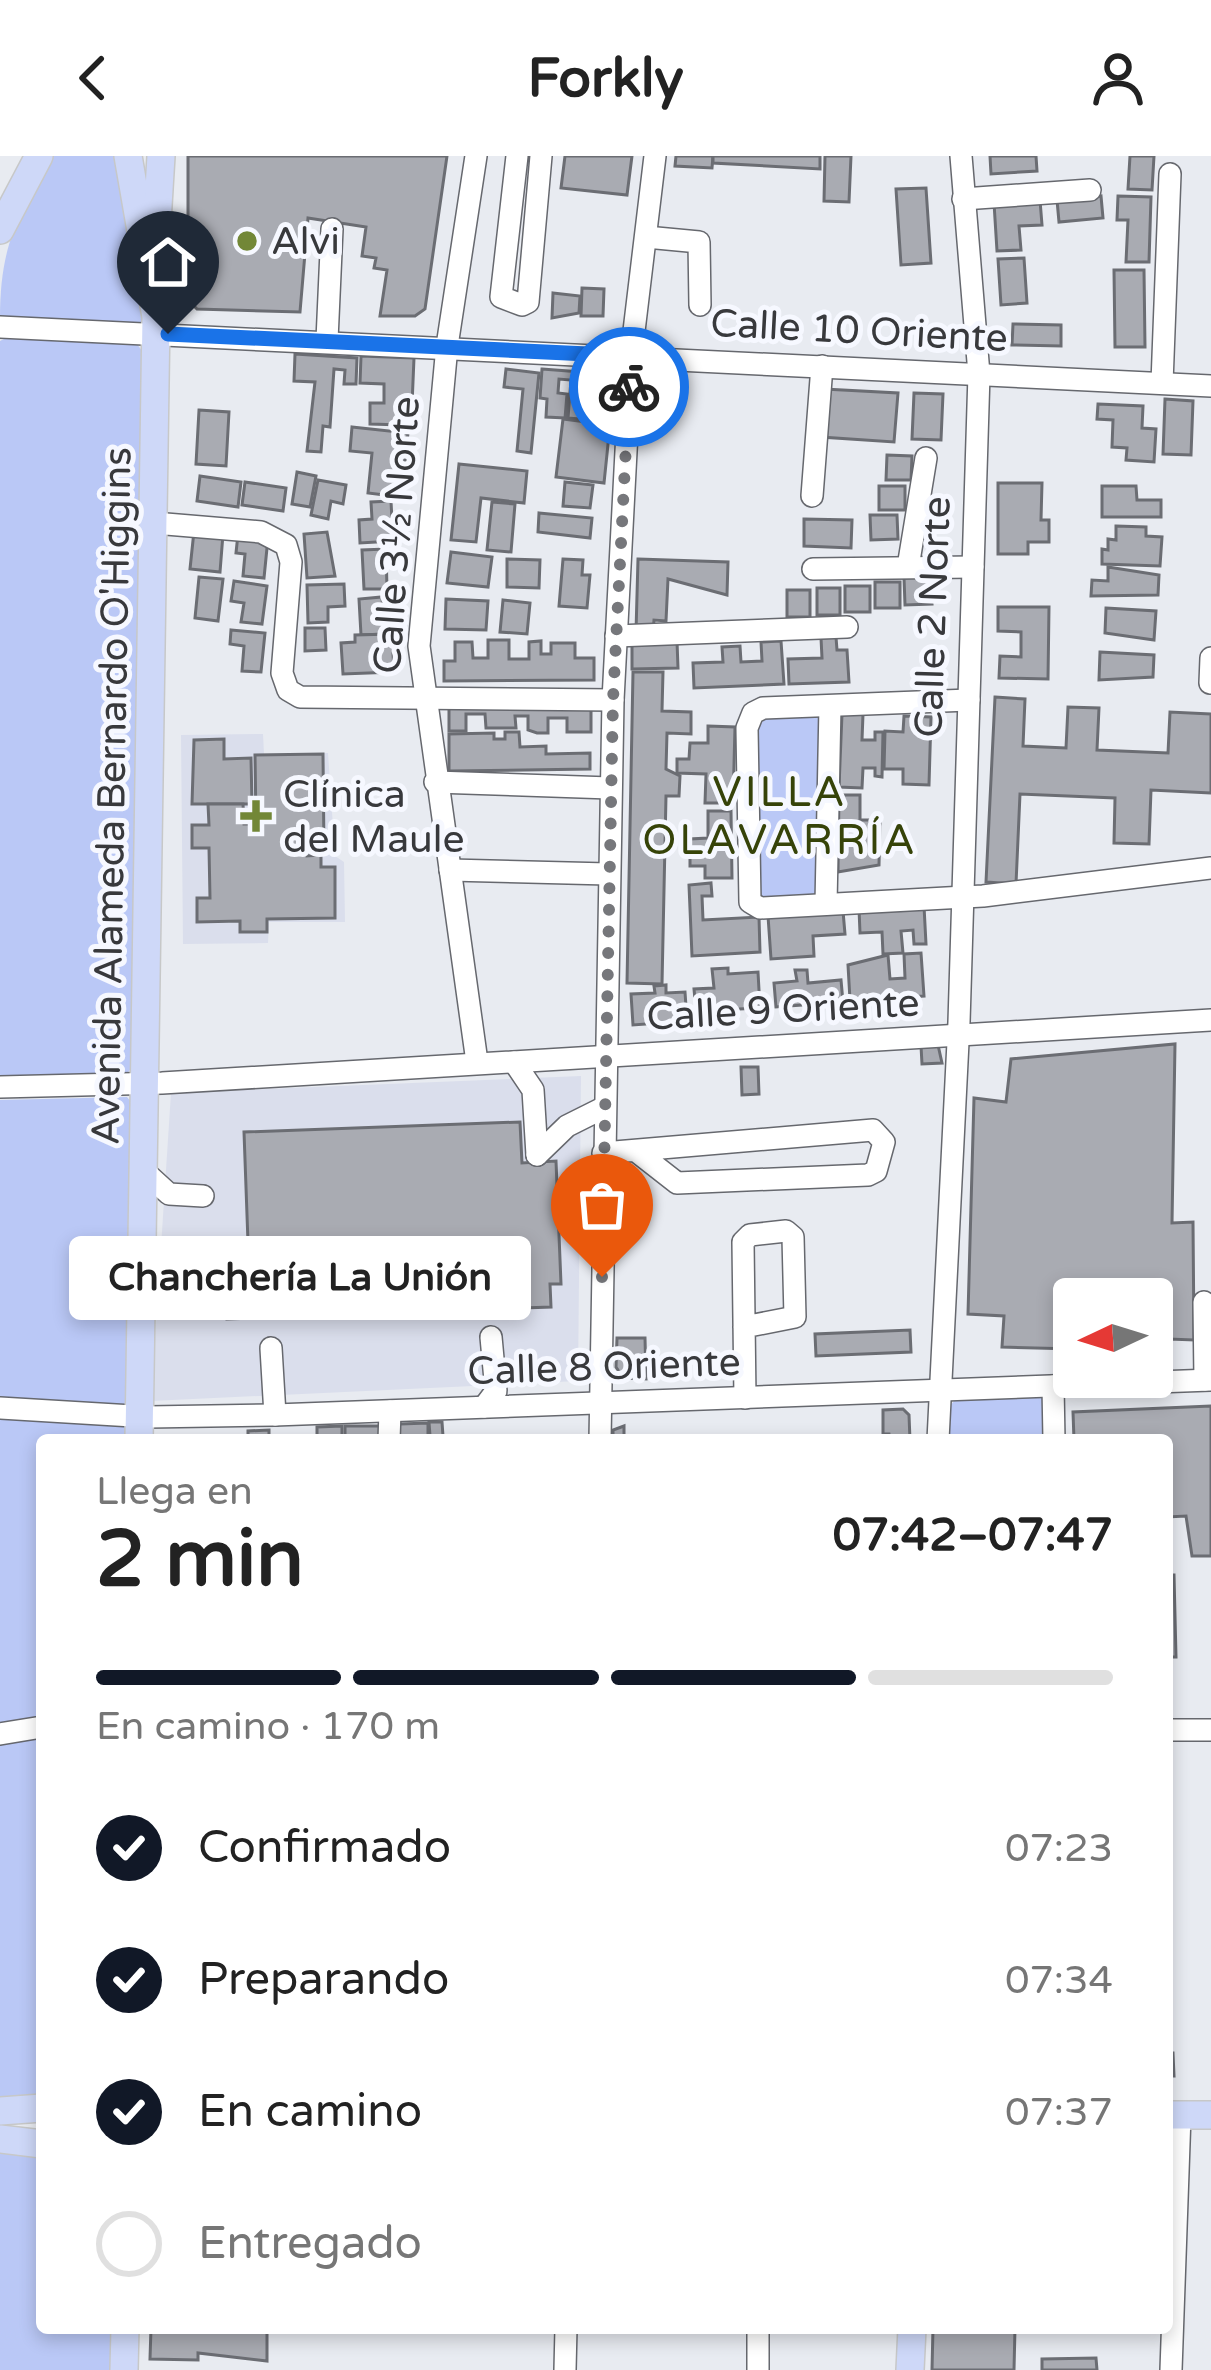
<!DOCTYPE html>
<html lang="es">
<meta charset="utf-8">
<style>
body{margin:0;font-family:"Varela Round",sans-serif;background:#f2f2f2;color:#222;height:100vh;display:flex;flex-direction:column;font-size:45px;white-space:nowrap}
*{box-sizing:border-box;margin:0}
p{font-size:39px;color:#767676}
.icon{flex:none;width:66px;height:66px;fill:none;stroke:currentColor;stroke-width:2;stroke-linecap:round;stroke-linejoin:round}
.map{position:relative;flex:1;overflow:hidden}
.sheet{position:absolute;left:36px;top:1278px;width:1137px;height:900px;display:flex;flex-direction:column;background:#fff;border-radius:12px;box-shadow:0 6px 18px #0003}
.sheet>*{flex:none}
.needle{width:78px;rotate:266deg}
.fabs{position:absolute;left:1053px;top:1122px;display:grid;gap:24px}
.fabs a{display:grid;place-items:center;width:120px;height:120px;border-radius:12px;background:#fff;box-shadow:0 6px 18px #0003;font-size:60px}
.pin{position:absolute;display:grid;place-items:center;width:102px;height:102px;color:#fff;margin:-123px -51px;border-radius:50% 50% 50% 0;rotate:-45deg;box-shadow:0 0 12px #0007}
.pin .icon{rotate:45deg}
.courier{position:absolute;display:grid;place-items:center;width:120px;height:120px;margin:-60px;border:9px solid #1a73e8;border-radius:50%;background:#fff;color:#222;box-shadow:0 3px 15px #0007}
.bubble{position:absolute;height:84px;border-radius:12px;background:#fff;box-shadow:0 6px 18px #0003;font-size:39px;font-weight:700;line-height:84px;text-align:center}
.headline em{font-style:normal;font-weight:700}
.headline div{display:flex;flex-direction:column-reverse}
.headline{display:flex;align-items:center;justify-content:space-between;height:204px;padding:0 60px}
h1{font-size:78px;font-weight:700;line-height:90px}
.bar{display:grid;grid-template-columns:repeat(4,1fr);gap:18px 12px;align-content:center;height:144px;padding:0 60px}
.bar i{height:15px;border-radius:9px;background:#e0e0e0}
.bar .current{background:#111827}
.bar p{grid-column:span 4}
ol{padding:0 60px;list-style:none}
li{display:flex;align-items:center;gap:36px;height:132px}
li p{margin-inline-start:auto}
li .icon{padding:12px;border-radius:50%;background:#111827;color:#fff;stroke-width:4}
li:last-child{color:#767676}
li i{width:66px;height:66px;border:6px solid #e0e0e0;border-radius:50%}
header{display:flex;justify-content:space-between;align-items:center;height:156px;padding:0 60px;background:#fff;font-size:54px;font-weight:700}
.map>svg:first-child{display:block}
.built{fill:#dadeec}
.green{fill:#bac8f6}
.building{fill:#a9abb2;stroke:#6b6d73;stroke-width:3}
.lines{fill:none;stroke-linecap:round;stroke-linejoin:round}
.minor-casing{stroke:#66686e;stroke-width:24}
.major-casing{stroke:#c7c8c8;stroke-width:30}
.minor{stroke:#fff;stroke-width:21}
.major{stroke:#ced8f8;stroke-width:27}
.done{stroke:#76777b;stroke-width:12;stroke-dasharray:0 21.6}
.route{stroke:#1a73e8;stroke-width:15}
.poi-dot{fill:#728737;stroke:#f6f8ff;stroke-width:4.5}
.labels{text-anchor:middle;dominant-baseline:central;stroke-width:10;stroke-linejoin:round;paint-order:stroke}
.poi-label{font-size:39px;fill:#38393c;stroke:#f6f8ff;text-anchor:start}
.street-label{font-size:39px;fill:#38393c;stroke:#f6f8ff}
.neighbourhood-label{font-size:42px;letter-spacing:3px;fill:#364309;stroke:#f6f8ff}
</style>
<header><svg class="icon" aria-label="back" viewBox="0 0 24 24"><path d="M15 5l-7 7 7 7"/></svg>Forkly<svg class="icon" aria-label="person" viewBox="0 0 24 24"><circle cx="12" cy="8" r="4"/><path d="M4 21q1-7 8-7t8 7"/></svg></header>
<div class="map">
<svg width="1211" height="2214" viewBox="0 0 1211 2214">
<rect width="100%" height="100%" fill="#e8ebf1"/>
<g class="built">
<path d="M263,578l1,20 64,-1 7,103 9,6 1,60h-76l-1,21 -85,1 -2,-209z"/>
<path d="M581,920l-3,305 -427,20 20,-308z"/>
</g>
<g class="green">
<path d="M54,0h64l28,168 -146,-7c0,-69 17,-104 54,-161z"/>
<path d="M6,182l131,6 8,11 -8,708 -10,10 -127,4v-736z"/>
<path d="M754,560h66l-4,182 -62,1z"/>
<path d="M127,941l8,10 -6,333h-87v659l-42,1v-1000z"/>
<path d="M1044,1237l1,47h-100l1,-30 10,-11z"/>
<path d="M0,1995l42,2v175h71l-1,42h-112z"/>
</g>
<g class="building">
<path d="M188,0h259l-22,153 -10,7h-35l7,-46 -13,-2 2,-10 -14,-2 4,-29 -58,-9 -8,94 -103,-3 -9,-9z"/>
<path d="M565,0h67l-5,39 -66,-7z"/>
<path d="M676,0h37l-1,12 -37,-2z"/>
<path d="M713,0h107v13l-107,-6z"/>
<path d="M825,0h26l-2,46 -25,-1z"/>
<path d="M990,0h46l1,15 -46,3z"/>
<path d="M1130,0h24l-2,34 -24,-1z"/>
<path d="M926,32l5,75 -30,2 -5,-76z"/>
<path d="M1101,40l2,22 -44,4 -2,-22z"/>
<path d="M1118,40l33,1 -2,65h-23l2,-42h-11z"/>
<path d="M1040,44l2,25 -23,1 2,24 -24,1 -3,-48z"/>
<path d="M1024,102l3,45 -26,2 -3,-46z"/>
<path d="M1114,114h30l1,77h-30z"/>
<path d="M582,132l22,1 -1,27h-22z"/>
<path d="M553,137l27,3 -1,17 -27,5z"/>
<path d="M1013,168l48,1v21l-49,-1z"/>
<path d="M295,198l62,4 -1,26h-12l1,-14 -11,-1 -4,58 -7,-1 -2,26 -14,-1 8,-69 -21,-1z"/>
<path d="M361,200l53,2 -2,47h-9l-1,20 -32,-1v-21h14v-19l-24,-1z"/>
<path d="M506,213l33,4 -8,80 -14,-2 6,-62 -19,-2z"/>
<path d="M542,213l65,5 -4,47 -35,-3 3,-38 -12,-1 -1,14 9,1 -2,24 -19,-1 1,-18 -7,-1z"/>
<path d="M824,233l74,4 -4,49 -73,-5z"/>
<path d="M914,237l29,1 -2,46 -29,-1z"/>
<path d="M1165,243l28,2 -2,54 -28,-1z"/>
<path d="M1098,248l45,2 -1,22 14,1 -2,33 -28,-2 1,-12 -15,-1 1,-27 -16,-1z"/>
<path d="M199,254l30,2 -3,54 -30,-2z"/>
<path d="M563,263l47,6 -6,58 -48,-6z"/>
<path d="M352,271l56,6 -7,64 -33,-4 4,-40 -22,-2z"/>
<path d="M887,299l25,1 -1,24h-25z"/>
<path d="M459,308l68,7 -3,32 -43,-5 -5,44 -25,-2z"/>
<path d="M297,316l19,4 -6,31 -18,-3z"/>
<path d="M200,320l41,6 -3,25 -41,-6z"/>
<path d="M318,324l28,5 -3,19 -12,-3 -3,18 -17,-4z"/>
<path d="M245,326l41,6 -3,23 -41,-6z"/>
<path d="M565,326l28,3 -3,23 -27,-2z"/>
<path d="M998,327h44l-1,37h8v22h-21v12h-30z"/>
<rect x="879" y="330" width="26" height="24"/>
<path d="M1102,330h34l1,14h24v17h-59z"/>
<path d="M391,345l2,40 -33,2 -1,-23 13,-1 -1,-17z"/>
<path d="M492,346l23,2 -4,48 -24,-2z"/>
<path d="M539,357l53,5 -2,20 -52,-6z"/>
<path d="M870,359h27l1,24 -27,1z"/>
<path d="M804,363l48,1 -1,28 -47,-2z"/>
<path d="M1116,370l30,1v9l16,1 -2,29 -58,-2v-15l6,1v-11l8,1z"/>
<path d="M194,375l29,3 -3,38 -30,-3z"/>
<path d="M327,376l8,44 -28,2 -3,-44z"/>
<path d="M238,378l30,4 -4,40 -21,-2 2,-22 -9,-1z"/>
<path d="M386,393l1,40h-23l-2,-39z"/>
<path d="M451,396l41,5 -4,30 -41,-4z"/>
<path d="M507,403l33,1 -1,28 -32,-1z"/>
<path d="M563,403l20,1 -1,15h8l-3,33 -28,-2z"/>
<path d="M638,403l90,3 -1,33 -59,-16 -2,42 -12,-1 -1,13 -17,-1z"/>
<path d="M1108,411l51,8 -1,20 -67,1 1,-16 16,1z"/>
<path d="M930,420l2,28 -27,1 -1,-27z"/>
<path d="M199,421l24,2 -5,42 -23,-3z"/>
<path d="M234,425l33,5 -5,38 -21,-2 3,-19 -13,-2z"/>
<rect x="875" y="426" width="25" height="26"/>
<path d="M344,428l1,22 -17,1v15l-20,1 -1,-38z"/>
<rect x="845" y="430" width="25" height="26"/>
<rect x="817" y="432" width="23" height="27"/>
<rect x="787" y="434" width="23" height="27"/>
<path d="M382,441l2,37 -23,1 -2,-36z"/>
<path d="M446,443l42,2 -2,29 -41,-1z"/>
<path d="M503,444l27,3 -3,31 -27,-2z"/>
<path d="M998,451h51l-1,72 -49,-1 1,-22 21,1v-25l-23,-1z"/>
<path d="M1106,452l50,3 -2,29 -49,-7z"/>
<path d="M305,472h20l1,22 -21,1z"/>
<path d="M231,474l34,3 -4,39 -19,-1 2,-25 -14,-2z"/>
<path d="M392,478l2,38 -51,2 -2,-31 14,-1v-7z"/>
<path d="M836,481l1,13h10l2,32 -60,2 -1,-25 34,-1 -1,-20z"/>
<path d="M488,484h21v19h20v-17l12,-1v13h10v-11h24v15h19v22l-150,1v-20h11v-19h17l1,16h15z"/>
<path d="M677,485l1,27 -46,1v-27z"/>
<path d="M781,485l3,43 -90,4 -1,-25 30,-1 -1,-15 18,-1 1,16 21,-1 -1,-19z"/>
<path d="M1100,496l54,3 -1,22 -54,3z"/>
<path d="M633,516h30l-1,39 29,1v22l-24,-1 -1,36 14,7 -1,20h-13l-4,188 -35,-1z"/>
<path d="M995,541l30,2 -2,47 43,2 2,-41 31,1 -2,42 71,3 2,-41 41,2v79l-60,-3 -2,54 -35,-1 1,-45 -95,-4 -4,90 -30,-2z"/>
<path d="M591,545v31h-24v-14h-19v15h-11l-9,-3v-14h-13l1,12h-30l-1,-14h-19v17h-17v-29z"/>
<path d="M842,558h21l-1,26h13v-8h8l-1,45 -7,-1v-8h-12l-1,20 -23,-1z"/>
<path d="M904,560l27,1 -2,68 -26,-1v-15h-19l1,-38 18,1z"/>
<path d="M708,570l27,1 -2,76h-28l1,-29 -29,-1v-14h12l1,-16h18z"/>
<path d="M505,576h14l1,15 26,-1v8l44,-1v16l-141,2v-37l45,-1v6h11z"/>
<path d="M224,583v20l27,-1 1,46h-60l2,-64z"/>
<path d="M323,598l1,96h-17v6l14,-1v12h14v51l-68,1v13h-27v-11l-43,1v-24h13l-1,-50h-17v-23h17l-1,-21h35l1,20h12l-1,-69z"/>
<path d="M839,639h21v25h20l-1,45 -41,7z"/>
<path d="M708,655h23l1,67h-27v-12h-15v-27l18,-1z"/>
<path d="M711,727l1,13h-10l1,24 56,-3 1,35 -68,4 -3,-71z"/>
<path d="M924,750l2,38h-12l-1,-14 -12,1 2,22 -20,1 -1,-22 -22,1 -1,-24z"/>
<path d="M843,755l2,23 -32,2 1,20 -43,3 -3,-43z"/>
<path d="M921,797l3,43 -74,4 -2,-35 40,-10 2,24 15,-1 -1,-24z"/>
<path d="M728,812v6l30,-2 2,36 -64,3 -2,-22 20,-1 -2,-19z"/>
<path d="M795,814h12l1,13 33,-3 2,22 -67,5 -2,-24 23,-2z"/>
<path d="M666,829v8l19,-1 2,29 -54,4 -2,-31 24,-1 -1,-7z"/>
<path d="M1175,888l-3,179 21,-1 1,118 -25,-1 -1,13h-16v-53h-78v50l-72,-2 2,-31 -36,-2 6,-216 32,4 5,-43z"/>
<path d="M938,889l4,18 -20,1 -1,-18z"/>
<path d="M741,911h17l1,27 -17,1z"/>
<path d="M520,966l2,41 34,-2 5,123h-11l1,23 -324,12 -1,-30h9v-18l14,-1 -5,-138z"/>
<path d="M910,1174l1,22 -95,4 -1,-22z"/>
<path d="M617,1182h28l1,41 -23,-1 -7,-11z"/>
<path d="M1211,1250v150h-19l-6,-40 -19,1v-77h-93l-1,-28z"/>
<path d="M903,1253l6,6 1,25h-20l-1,-6h-6v-24z"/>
<path d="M429,1266h13l1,14h-13z"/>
<path d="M428,1267v17h-33l5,-16z"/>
<path d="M342,1270v14h-25v-13z"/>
<rect x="345" y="1270" width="35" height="14"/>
<path d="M624,1270v14h-11v-10z"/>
<path d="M269,1274v10h-21v-9z"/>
<path d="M1167,1419h7l2,82h-9z"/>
<path d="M1167,1897h6l1,23h-7z"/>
<path d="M151,2172h116v33l-69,-8v7l-48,-1z"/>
<path d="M933,2172h82l-1,42h-82z"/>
<path d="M1096,2202l1,12h-55v-11z"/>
</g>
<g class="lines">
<g class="minor-casing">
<g id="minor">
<path d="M476,0l-29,190 -28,300 58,416"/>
<path d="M517,0l-16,141 21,8 6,-3 13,-146"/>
<path d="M963,43l127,-9"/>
<path d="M646,81l53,5 1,63"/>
<path d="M0,171l1211,59"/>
<path d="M327,184l5,-111"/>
<path d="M1162,227l8,-209"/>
<path d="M812,340l10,-130"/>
<path d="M154,367l107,9 25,13 5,17 -9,111 6,17 12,7 313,3"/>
<path d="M908,411l18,-109"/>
<path d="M813,413l160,-2"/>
<path d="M616,480l231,-9"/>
<path d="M1210,527l1,-25"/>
<path d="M969,544l-206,8 -10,5 -6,15 3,174 10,6 223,-12 228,-28"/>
<path d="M435,626l175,6"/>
<path d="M450,714l158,4"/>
<path d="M826,748l4,-198"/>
<path d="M514,906l19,28 4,65"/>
<path d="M0,931l162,-4 1049,-63"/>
<path d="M603,997l270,-23 11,12 -8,29 -8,4 -191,8 -41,-32"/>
<path d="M537,999l30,-29 36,-18"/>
<path d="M146,1017l23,21 34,2"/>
<path d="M1204,1146l1,78"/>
<path d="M744,1171l51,-10 -2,-80 -7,-6 -36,4 -7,7 2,156"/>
<path d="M271,1192l4,67"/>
<path d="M1053,1230l1,54"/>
<path d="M484,1251l12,-16 -5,-54"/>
<path d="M0,1252l149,9 126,-2 936,-35"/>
<path d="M389,1284l1,-29"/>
<path d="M600,1284l13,-740 18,-344 24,-200"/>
<path d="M938,1284l21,-418 20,-648 -18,-218"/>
<path d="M1167,1574h44"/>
<path d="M0,1578l42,-7"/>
<path d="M758,2172v42"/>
<path d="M565,2214l1,-42"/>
<path d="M1171,2214l9,-255"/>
</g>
</g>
<g class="major-casing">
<g id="major">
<path d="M128,0l28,161 -17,1123"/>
<path d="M0,74l39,-74"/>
<path d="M155,99l6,-99"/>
<path d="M0,1955l42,-3"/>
<path d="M1167,1959h44"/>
<path d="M0,1983l42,5"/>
<path d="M124,2214l1,-42"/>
<path d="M910,2214l2,-42"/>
</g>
</g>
<use href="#minor" class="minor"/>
<use href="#major" class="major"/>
</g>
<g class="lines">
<path class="done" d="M602,1121l11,-577 16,-313"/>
<path class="route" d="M168,178l463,22 -2,31"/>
</g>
<g class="poi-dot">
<circle cx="247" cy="85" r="12"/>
<path d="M250 642h12v12h12v12h-12v12h-12v-12h-12v-12h12z"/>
</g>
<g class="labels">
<g class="poi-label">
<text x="271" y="85">Alvi</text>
<text x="283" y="638">Clínica<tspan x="283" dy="45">del Maule</tspan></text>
</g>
<g class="street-label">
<text transform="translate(859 175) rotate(3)">Calle 10 Oriente</text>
<text transform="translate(397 379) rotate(-86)">Calle 3½ Norte</text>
<text transform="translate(933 461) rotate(-88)">Calle 2 Norte</text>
<text transform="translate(112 640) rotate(-89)">Avenida Alameda Bernardo O'Higgins</text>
<text transform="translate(783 854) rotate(-3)">Calle 9 Oriente</text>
<text transform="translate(604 1211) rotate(-2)">Calle 8 Oriente</text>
</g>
<g class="neighbourhood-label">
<text x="780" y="636">VILLA<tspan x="780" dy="48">OLAVARRÍA</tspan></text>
</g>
</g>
</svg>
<div class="fabs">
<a><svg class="needle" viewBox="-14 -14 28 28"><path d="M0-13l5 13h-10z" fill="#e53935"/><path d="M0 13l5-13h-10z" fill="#767676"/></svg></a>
</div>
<div class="pin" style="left:602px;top:1121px;background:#ea580c"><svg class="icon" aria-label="bag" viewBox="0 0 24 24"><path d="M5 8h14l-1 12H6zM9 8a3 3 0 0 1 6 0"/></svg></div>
<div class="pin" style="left:168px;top:178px;background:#1f2937"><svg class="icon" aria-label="home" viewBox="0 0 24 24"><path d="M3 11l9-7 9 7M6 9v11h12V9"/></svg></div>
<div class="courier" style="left:629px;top:231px"><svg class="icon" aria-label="bike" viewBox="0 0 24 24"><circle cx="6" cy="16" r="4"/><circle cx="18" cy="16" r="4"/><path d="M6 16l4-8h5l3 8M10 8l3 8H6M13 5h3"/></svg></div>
<div class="bubble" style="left:69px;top:1080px;width:462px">Chanchería La Unión</div>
<section class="sheet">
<div class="headline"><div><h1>2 min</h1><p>Llega en</p></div><em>07:42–07:47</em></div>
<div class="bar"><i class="current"></i><i class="current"></i><i class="current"></i><i></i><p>En camino · 170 m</p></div>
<ol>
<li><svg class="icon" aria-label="check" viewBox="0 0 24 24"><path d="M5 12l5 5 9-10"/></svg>Confirmado<p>07:23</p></li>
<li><svg class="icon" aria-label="check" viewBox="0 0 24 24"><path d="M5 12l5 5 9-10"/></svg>Preparando<p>07:34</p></li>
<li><svg class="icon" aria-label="check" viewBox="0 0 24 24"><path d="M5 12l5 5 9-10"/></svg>En camino<p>07:37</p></li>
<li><i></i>Entregado</li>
</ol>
</section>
</div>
